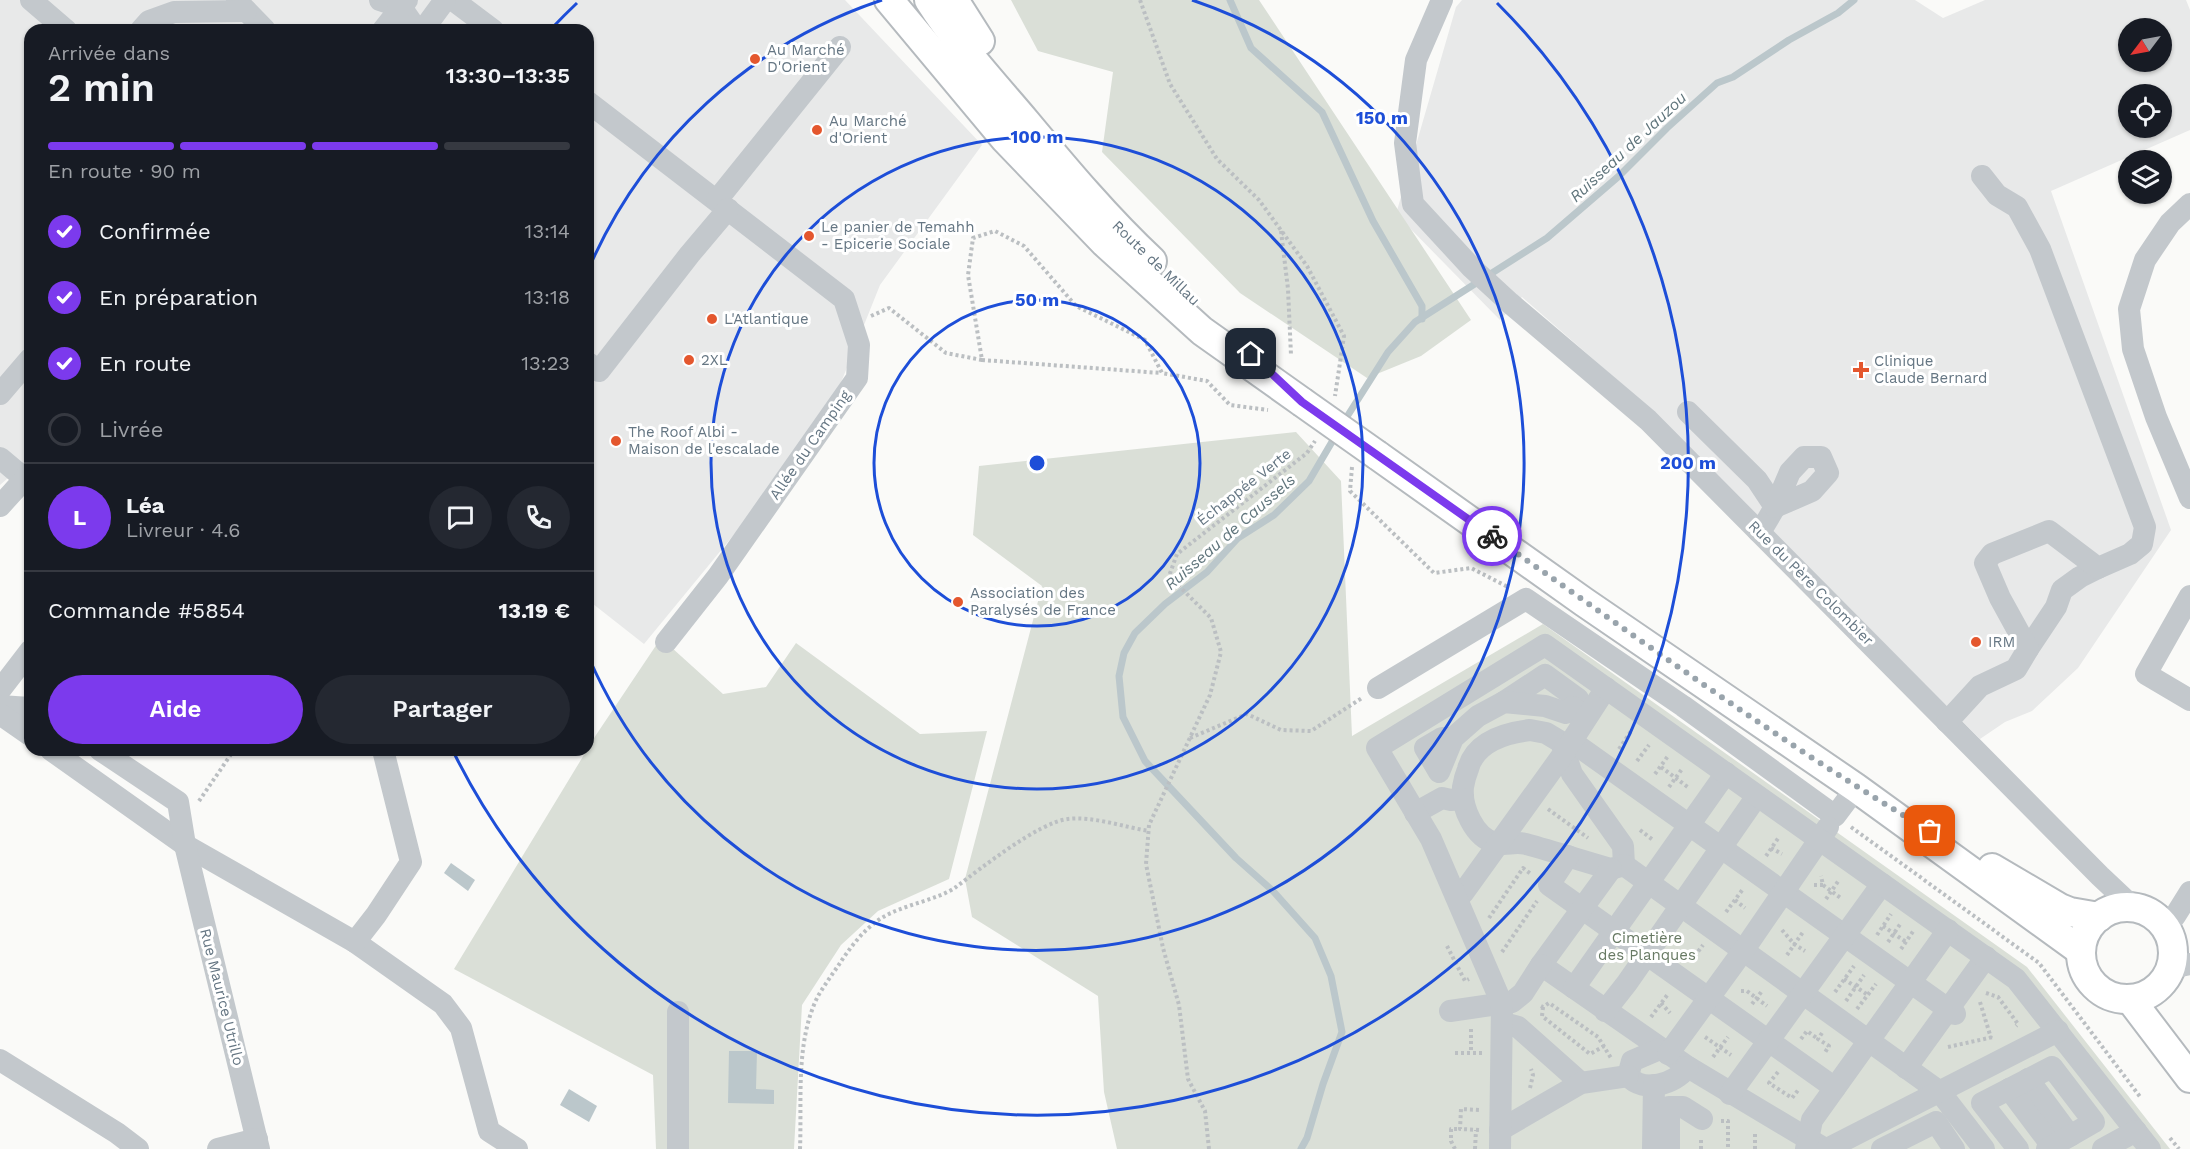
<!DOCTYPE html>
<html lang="fr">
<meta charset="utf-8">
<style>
body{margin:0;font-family:"Work Sans",sans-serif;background:#242831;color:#f1f3f6;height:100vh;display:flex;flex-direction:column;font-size:22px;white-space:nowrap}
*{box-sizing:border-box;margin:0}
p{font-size:20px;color:#9ea1a6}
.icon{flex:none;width:33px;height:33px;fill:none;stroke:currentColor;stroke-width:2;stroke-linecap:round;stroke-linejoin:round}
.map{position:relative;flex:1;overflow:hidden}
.panel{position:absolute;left:24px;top:24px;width:570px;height:732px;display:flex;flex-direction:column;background:#171b24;border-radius:18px;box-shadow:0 2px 4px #0004}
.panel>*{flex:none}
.needle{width:39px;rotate:238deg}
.fabs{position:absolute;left:2118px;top:18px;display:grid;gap:12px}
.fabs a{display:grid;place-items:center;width:54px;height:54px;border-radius:50%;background:#171b24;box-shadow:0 2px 4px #0004;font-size:30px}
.pin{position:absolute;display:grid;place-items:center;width:51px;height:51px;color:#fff;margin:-26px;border-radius:12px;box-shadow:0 3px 9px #0006}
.courier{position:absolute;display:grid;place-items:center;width:60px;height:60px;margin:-30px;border:4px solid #7c3aed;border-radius:50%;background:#fff;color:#222;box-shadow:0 2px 8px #0007}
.head em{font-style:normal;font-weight:600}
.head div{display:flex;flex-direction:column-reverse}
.head{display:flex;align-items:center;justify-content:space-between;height:102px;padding:0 24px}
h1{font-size:39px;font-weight:600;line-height:45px}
.bar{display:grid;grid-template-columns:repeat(4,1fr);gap:9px 6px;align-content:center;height:72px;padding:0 24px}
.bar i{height:8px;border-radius:4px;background:#363941}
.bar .active{background:#7c3aed}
.bar p{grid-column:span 4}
.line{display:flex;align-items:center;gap:15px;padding:0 24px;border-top:2px solid #363941}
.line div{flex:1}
.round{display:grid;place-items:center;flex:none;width:63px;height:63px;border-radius:32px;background:#242831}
ol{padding:0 24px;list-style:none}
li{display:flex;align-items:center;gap:18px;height:66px}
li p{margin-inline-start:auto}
li .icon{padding:6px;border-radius:50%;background:#7c3aed;color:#fff;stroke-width:4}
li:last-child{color:#9ea1a6}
li i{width:33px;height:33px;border:3px solid #363941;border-radius:50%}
.cta{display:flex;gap:12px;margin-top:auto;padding:12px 24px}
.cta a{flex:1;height:69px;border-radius:36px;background:#7c3aed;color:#fff;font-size:24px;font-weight:600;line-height:69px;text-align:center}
.cta a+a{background:#242831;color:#f1f3f6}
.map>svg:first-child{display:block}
.built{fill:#e8e9e9;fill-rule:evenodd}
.green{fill:#dadfd7}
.water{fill:#bbc7cb}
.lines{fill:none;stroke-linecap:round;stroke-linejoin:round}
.stream{stroke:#bbc7cb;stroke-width:7}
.major-casing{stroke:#b5babe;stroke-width:32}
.path{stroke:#bbbfc2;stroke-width:4;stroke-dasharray:3 3;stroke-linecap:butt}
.minor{stroke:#c3c8cc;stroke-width:22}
.major{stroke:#fff;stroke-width:28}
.major-bridge-casing{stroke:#b5babe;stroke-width:32;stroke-linecap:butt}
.major-bridge{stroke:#fff;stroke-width:28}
.done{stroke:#99a4ac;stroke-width:6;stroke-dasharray:0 10.8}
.route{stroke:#7c3aed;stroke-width:8}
.ring{fill:none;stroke:#1d4ed8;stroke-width:3}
.poi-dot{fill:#e4572e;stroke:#fff;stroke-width:2}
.labels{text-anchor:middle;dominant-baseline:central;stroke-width:6;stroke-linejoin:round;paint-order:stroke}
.poi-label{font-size:15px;fill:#657683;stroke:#fff;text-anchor:start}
.street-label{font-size:15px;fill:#657683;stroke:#fff}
.park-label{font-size:15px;fill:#687a64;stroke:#fff}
.water-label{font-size:16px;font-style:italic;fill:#60757c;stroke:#fff}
.centre{fill:#1d4ed8;stroke:#fff;stroke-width:3}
.ring-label{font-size:18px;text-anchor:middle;font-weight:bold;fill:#1d4ed8;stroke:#fff;stroke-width:6;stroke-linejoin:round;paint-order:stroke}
</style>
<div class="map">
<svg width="2190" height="1149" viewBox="0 0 2190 1149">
<rect width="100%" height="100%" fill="#fafaf8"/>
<g class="built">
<path d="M0,0h845l137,145 -102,140 -56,140 -180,219 -56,-44v-570h-558v429l-30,26z"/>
<path d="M1462,0h453l28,18 42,-18h201l4,10v120l-139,61 120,339 -93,138 -46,43 -27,11 -25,17 -325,-326 -133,-116 -22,23 -104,-106 60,-207zM2128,28h34v34h-34zM2128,94h34v34h-34z"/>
</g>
<g class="green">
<path d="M1011,0h248l212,320 -50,36 -54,22 -127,-85 -138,-141 11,-80 -75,-21z"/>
<path d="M1296,432l45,49 11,255 191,-112 484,343 143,182h-1053l-13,-57 -6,-96 -126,-79 -7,-38 77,-293 -69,-51 6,-69z"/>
<path d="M661,638l62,56 43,-7 30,-44 124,91 67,-3 -38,148 -71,32 -37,34 -39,60 -8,144h-138l-3,-74 -199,-106 142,-234z"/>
</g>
<g class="water">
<path d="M451,863l24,17 -7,11 -24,-18z"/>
<path d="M729,1051h28l-1,38 18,1v14l-46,-1z"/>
<path d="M569,1089l28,17 -8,16 -29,-17z"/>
</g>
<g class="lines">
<g class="stream">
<path d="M1230,0l21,48 71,64 51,109 49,85v13"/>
<path d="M1343,423l45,-71 27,-30 132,-84 72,-62 48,-48 50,-45 16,-6 56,-37 49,-27 16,-13"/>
<path d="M1301,1149l6,-11 16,-54 19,-52 -11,-56 -16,-38 -42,-47 -37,-33 -91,-97 -22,-44 -4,-41 5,-23 11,-20 30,-29 42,-32 31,-34 36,-23 35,-34 27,-46"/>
</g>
<g class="major-casing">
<g id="major">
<path d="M889,0l116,139 100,104 97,88 100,71"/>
<path d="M929,0c28,44 64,83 97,122 40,48 81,97 126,139"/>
<path d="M954,0l26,41"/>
<path d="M1377,455l207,147 272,186 225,163"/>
<path d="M1992,868l68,40 10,4 29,5"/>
<circle cx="2127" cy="953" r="46"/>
<path d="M2130,999l60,79"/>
</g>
</g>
<g class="path">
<path d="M1140,0l30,84 47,75 42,41 48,66 37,70 -9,60"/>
<path d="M1281,231l7,58 3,66"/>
<path d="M871,316l18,-8 57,45 36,7 -14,-85 5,-37 22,-7 29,15 52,60 69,34 17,33 45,8 23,24 38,5"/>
<path d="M982,360l179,13"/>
<path d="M1352,467l-2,24 84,82 37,-5 37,19"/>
<path d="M1190,738l57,-24 34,16 30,1 51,-33"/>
<path d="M1619,749l12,-18"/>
<path d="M1637,761l12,-16"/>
<path d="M1661,767l28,21"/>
<path d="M1655,774l13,-18"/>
<path d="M1669,787l13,-18"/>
<path d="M199,801l35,-51"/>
<path d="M1548,809l40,29"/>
<path d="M1851,827l188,136 102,135"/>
<path d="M1640,830l13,10"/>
<path d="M1771,848l11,6"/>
<path d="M1766,856l13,-19"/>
<path d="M1814,885h9l-2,-9"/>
<path d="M1823,885l19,14"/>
<path d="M1826,899l13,-19"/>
<path d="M1735,900l10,8"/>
<path d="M1726,912l17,-23"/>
<path d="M1489,918l34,-50 8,6"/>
<path d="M1883,926l23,16"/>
<path d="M1782,930l12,14 11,7"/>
<path d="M1877,935l14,-21"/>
<path d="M1888,942l13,-19"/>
<path d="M1447,946l18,35 4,-2"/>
<path d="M1901,949l13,-19"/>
<path d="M1502,952l35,-51"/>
<path d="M1787,955l16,-23"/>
<path d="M1691,961l12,-16"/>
<path d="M1844,979l24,16"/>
<path d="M1741,991h6l20,15"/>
<path d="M1835,992l19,-26"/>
<path d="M1986,993l12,4 20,27 -2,2"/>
<path d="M1846,1001l18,-26"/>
<path d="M1980,1002l11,36"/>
<path d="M1661,1003l9,10"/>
<path d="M1752,1004l10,-13"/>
<path d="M1541,1006l2,1 6,-4 49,34 13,21"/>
<path d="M1543,1007l-1,9 48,38 14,-8"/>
<path d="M1857,1009l19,-25"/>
<path d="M1651,1017l17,-23"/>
<path d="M1471,1029v24"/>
<path d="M1822,1033l-4,6 11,7 -5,8"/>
<path d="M1705,1037l26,18"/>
<path d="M1801,1039l6,-8 11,8"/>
<path d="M1948,1047l45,-10"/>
<path d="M1455,1053h27"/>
<path d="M1713,1057l15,-20"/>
<path d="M1778,1072l-9,11 23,15 7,-9"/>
<path d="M1530,1088l3,-13 -2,-6"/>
<path d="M1721,1121h7v28"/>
<path d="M1479,1130l-19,-1 1,-20 19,1"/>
<path d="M2170,1138l9,11"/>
<path d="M800,1149c2,-49 -5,-107 18,-153 6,-10 13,-20 20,-30 11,-17 25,-36 42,-47 23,-15 56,-18 76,-32 24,-18 83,-65 112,-68 25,-3 56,8 81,12"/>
<path d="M1209,1149l-4,-38 -17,-32 -9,-74 -16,-57 -17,-84 3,-39 61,-130 11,-43 -10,-34 -42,-42 8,-22 130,-101 8,-12"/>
<path d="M1455,1149l-4,-8v-12h9"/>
<path d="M1475,1149l1,-19"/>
<path d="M1701,1149v-9"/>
<path d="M1755,1149v-17"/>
</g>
<g class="minor">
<path d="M31,0l35,30"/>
<path d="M380,0l21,7 16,23"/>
<path d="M453,0l40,30"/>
<path d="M1442,0l-26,60 -11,83 8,61 59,64 38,35 138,117 452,456 34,32"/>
<path d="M237,1l28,29"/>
<path d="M141,30l8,-9 25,-9 72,-1"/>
<path d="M383,30l24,-30"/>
<path d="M423,30l22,-30"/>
<path d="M588,102l256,197 15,46 -2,33 -139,198 -52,66"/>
<path d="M717,200l123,-153"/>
<path d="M2190,204l-20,19 -25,37 -16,49 4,40 23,68 34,81"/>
<path d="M588,363l11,8 91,-117 38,-45"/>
<path d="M0,394l30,-35"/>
<path d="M1688,412l69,68 18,27 -10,17 -7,7"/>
<path d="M1804,457h17l7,16 -16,18 -37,16 15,-35z"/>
<path d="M0,458l25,21"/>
<path d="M0,506l30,-33"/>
<path d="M2190,596l-44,78 44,26"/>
<path d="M2028,649l28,-42 6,-17 18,-13 18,-9"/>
<path d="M1378,688l148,-89 157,107 152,110 21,-28"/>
<path d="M0,690l30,-39"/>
<path d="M1504,702l41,-27 33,24 -6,8"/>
<path d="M0,706l30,2"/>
<path d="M0,714l30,21"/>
<path d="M1947,722l33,-36 36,-17 12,-20 -28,-51 -15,-35 7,-9 57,-23 49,37 32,-14 12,-10 3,-17 -105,-278 -23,-42 -20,-12 -15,-19"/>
<path d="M1530,730l16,3 15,9 11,32 51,72 1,19 -13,4c-28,-8 -56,-17 -85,-25 -11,-3 -21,2 -31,-1 -21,-6 -34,-36 -32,-56 1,-6 3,-13 5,-18 7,-27 37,-36 62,-39z"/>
<path d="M1453,738h-11l-17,10 14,24 14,-34 25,-22 26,-14 41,4 21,7 6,-6 14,10"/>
<path d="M1571,741l384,273"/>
<path d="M51,750l134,95 170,97 88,62 18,24 28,103 28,18"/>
<path d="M100,750l78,52 7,43 74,304"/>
<path d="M1415,813l27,-15 9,2 12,-1"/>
<path d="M1568,856l-19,29 286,203"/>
<path d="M1624,865l316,227 44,57"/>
<path d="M1611,869l-70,96 147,102 137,82"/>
<path d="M1456,896l7,-3 101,-140 42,-65"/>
<path d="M2164,926l11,-10 15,-24"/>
<path d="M355,942l21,-27 35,-53 -28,-112"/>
<path d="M2171,968l19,-4"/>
<path d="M1574,988l152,-215"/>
<path d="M1450,1011l62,-9 11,-9 18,-28"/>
<path d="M1605,1011l22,-28 130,-187"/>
<path d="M678,1012v137"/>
<path d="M1503,1023l15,4 63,56"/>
<path d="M1660,1049l-28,12 -4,15c16,18 46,8 60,-9"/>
<path d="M1668,1054l75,-103 85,-124"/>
<path d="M0,1060l117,73 21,16"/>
<path d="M1906,1068l80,-111"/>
<path d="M2028,1079l42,57"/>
<path d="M2009,1089l43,57"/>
<path d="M1730,1094l152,-210"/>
<path d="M1500,1130l81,-47 47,-7"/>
<path d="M218,1149l39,-10"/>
<path d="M1500,1149l2,-145 -71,-165 -54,-91 168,-103 471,334 134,170"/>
<path d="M1653,1149l1,-64"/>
<path d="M1669,1149v-42h14l19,12"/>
<path d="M1806,1149l6,-29 136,-190"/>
<path d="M1827,1149l231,-118"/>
<path d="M1882,1149l54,-27 18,27"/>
<path d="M2018,1149l-36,-46 70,-36 42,55 -47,27"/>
<path d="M2103,1149l33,-18"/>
</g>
<use href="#major" class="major"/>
<g class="major-bridge-casing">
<path id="major-bridge" d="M1302,402l75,53"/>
</g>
<use href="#major-bridge" class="major-bridge"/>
</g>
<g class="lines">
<path class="done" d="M1492,536c144,100 286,206 438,295"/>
<path class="route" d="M1251,354l51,48 190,134"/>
</g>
<g class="ring">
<circle cx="1037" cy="463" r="163"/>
<circle cx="1037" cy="463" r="326"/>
<path d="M589 268A488 488 0 0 1 882 0M1192 0A488 488 0 1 1 589 658"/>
<path d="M553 27A651 651 0 0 1 577 3M1497 3A651 651 0 1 1 454 753"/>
</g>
<g class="poi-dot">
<circle cx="755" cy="59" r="6"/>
<circle cx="817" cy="130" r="6"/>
<circle cx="809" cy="236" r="6"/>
<circle cx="712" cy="319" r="6"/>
<circle cx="689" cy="360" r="6"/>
<path d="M1858 361h6v6h6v6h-6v6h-6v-6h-6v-6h6z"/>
<circle cx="616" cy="441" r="6"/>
<circle cx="958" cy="602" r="6"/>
<circle cx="1976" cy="642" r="6"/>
</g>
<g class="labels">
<g class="poi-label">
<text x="767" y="50">Au Marché<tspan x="767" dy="17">D'Orient</tspan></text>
<text x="829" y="121">Au Marché<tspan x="829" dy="17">d'Orient</tspan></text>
<text x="821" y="227">Le panier de Temahh<tspan x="821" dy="17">- Epicerie Sociale</tspan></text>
<text x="724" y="319">L'Atlantique</text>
<text x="701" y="360">2XL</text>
<text x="1874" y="361">Clinique<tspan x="1874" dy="17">Claude Bernard</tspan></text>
<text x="628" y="432">The Roof Albi -<tspan x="628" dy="17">Maison de l'escalade</tspan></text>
<text x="970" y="593">Association des<tspan x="970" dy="17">Paralysés de France</tspan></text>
<text x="1988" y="642">IRM</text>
</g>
<g class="street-label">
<text transform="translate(1156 263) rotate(44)">Route de Millau</text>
<text transform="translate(810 445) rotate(-55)">Allée du Camping</text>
<text transform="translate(1244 487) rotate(-38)">Échappée Verte</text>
<text transform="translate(1811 583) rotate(45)">Rue du Père Colombier</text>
<text transform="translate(222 997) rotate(76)">Rue Maurice Utrillo</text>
</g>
<g class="park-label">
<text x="1647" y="938">Cimetière<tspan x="1647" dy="17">des Planques</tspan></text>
</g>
<g class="water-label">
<text transform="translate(1628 147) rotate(-43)">Ruisseau de Jauzou</text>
<text transform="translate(1230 532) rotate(-41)">Ruisseau de Caussels</text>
</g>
</g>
<circle cx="1037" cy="463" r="9" class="centre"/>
<g class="ring-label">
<text x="1382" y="124">150 m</text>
<text x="1037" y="143">100 m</text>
<text x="1037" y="306">50 m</text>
<text x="1688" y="469">200 m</text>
</g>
</svg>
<div class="fabs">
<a><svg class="needle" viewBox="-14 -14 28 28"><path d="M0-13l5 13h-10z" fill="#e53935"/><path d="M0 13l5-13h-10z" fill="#9ea1a6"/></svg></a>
<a><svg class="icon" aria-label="locate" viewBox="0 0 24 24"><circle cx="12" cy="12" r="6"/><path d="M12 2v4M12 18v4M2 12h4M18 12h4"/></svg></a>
<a><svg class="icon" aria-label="layers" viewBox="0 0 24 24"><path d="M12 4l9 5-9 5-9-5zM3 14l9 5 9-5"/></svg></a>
</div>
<div class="pin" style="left:1930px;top:831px;background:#ea580c"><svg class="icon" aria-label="bag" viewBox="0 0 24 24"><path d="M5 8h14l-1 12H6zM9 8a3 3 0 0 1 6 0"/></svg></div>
<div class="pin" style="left:1251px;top:354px;background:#1f2937"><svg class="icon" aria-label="home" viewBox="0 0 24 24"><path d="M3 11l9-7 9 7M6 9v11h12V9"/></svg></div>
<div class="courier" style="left:1492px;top:536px"><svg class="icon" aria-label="bike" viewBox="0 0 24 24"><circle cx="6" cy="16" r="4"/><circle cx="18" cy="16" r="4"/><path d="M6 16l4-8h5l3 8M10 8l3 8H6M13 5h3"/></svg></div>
<section class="panel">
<div class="head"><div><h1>2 min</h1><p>Arrivée dans</p></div><em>13:30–13:35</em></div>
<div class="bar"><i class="active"></i><i class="active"></i><i class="active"></i><i></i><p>En route · 90 m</p></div>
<ol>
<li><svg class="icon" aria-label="check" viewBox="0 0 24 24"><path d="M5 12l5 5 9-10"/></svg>Confirmée<p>13:14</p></li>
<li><svg class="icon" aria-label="check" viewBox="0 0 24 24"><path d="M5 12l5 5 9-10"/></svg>En préparation<p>13:18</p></li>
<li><svg class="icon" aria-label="check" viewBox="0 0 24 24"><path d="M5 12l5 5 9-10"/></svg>En route<p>13:23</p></li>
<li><i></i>Livrée</li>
</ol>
<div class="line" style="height:108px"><b class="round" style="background:#7c3aed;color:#fff">L</b><div><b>Léa</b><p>Livreur · 4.6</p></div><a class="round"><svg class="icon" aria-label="chat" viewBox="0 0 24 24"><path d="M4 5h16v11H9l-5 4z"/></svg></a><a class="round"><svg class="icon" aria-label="phone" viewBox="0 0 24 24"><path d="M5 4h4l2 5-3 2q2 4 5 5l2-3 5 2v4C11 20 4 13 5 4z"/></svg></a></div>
<div class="line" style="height:78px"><div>Commande #5854</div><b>13.19 €</b></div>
<div class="cta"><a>Aide</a><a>Partager</a></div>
</section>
</div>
